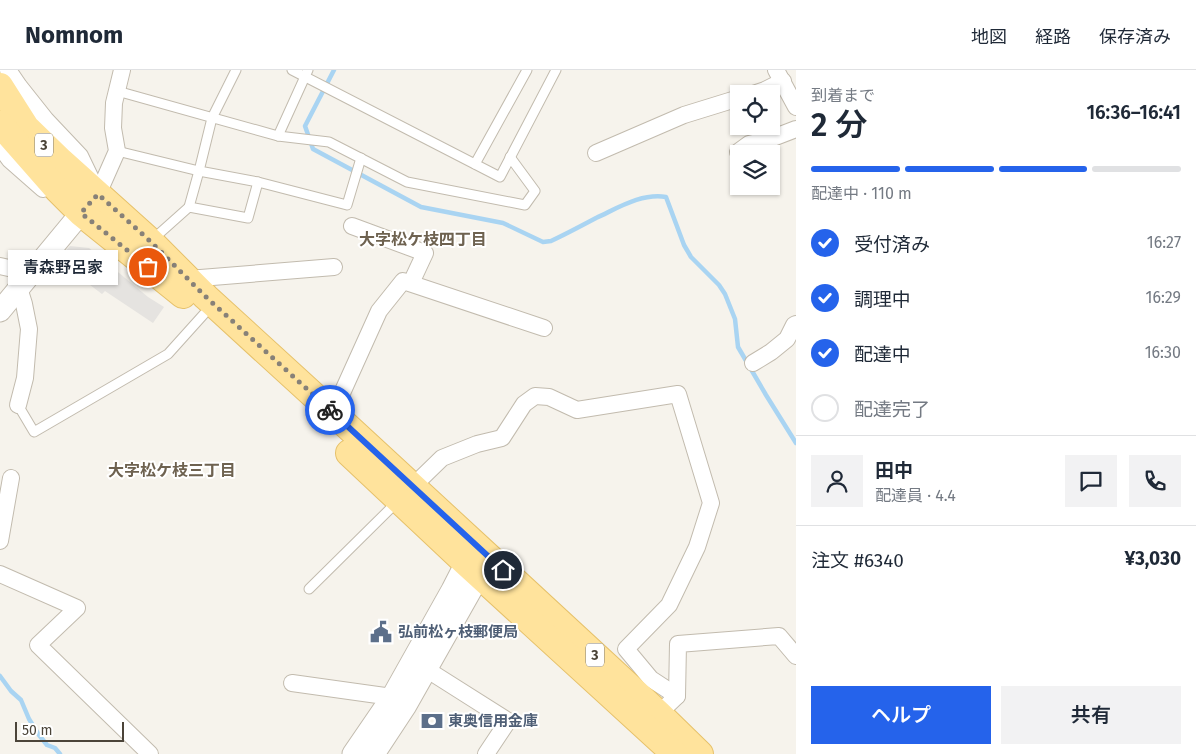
<!DOCTYPE html>
<html lang="ja">
<meta charset="utf-8">
<style>
body{margin:0;font-family:"Fira Sans","Noto Sans JP",sans-serif;background:#f2f2f3;color:#1f2937;height:100vh;display:flex;flex-direction:column;font-size:19px;white-space:nowrap}
*{box-sizing:border-box;margin:0}
p{font-size:16px;color:#747a83}
.icon{flex:none;width:28px;height:28px;fill:none;stroke:currentColor;stroke-width:2;stroke-linecap:round;stroke-linejoin:round}
.map{position:relative;flex:1;overflow:hidden}
.details{display:flex;flex-direction:column;background:#fff;width:400px}
.details>*{flex:none}
.controls{position:absolute;left:730px;top:15px;display:grid;gap:10px}
.controls a{display:grid;place-items:center;width:50px;height:50px;border-radius:0px;background:#fff;box-shadow:0 1px 4px #0004;font-size:25px}
.scale{position:absolute;left:15px;bottom:12px;width:109px;box-sizing:border-box;padding-left:5px;border:2px solid #4b4439;border-top:0;font-size:14px;line-height:18px;white-space:nowrap;color:#4b4439;-webkit-text-stroke:4px #fff;paint-order:stroke}
.pin{position:absolute;display:grid;place-items:center;width:42px;height:42px;color:#fff;margin:-21px;border:2px solid #fff;border-radius:50%;box-shadow:0 1px 5px #0007}
.courier{position:absolute;display:grid;place-items:center;width:50px;height:50px;margin:-25px;border:4px solid #2563eb;border-radius:50%;background:#fff;color:#222;box-shadow:0 1px 6px #0007}
.bubble{position:absolute;height:35px;border-radius:0px;background:#fff;box-shadow:0 1px 4px #0004;font-size:16px;font-weight:600;line-height:35px;text-align:center}
.head em{font-style:normal;font-weight:600}
.head div{display:flex;flex-direction:column-reverse}
.head{display:flex;align-items:center;justify-content:space-between;height:85px;padding:0 15px}
h1{font-size:32px;font-weight:600;line-height:38px}
.bar{display:grid;grid-template-columns:repeat(4,1fr);gap:8px 5px;align-content:center;height:60px;padding:0 15px}
.bar i{height:6px;border-radius:4px;background:#e0e1e3}
.bar .active{background:#2563eb}
.bar p{grid-column:span 4}
.line{display:flex;align-items:center;gap:12px;padding:0 15px;border-top:1px solid #e0e1e3}
.line div{flex:1}
.round{display:grid;place-items:center;flex:none;width:52px;height:52px;border-radius:0px;background:#f2f2f3}
ol{padding:0 15px;list-style:none}
li{display:flex;align-items:center;gap:15px;height:55px}
li p{margin-inline-start:auto}
li .icon{padding:5px;border-radius:50%;background:#2563eb;color:#fff;stroke-width:4}
li:last-child{color:#747a83}
li i{width:28px;height:28px;border:2px solid #e0e1e3;border-radius:50%}
.action{display:flex;gap:10px;margin-top:auto;padding:10px 15px}
.action a{flex:1;height:58px;border-radius:0px;background:#2563eb;color:#fff;font-size:20px;font-weight:600;line-height:58px;text-align:center}
.action a+a{background:#f2f2f3;color:#1f2937}
header{display:flex;align-items:center;gap:30px;box-sizing:border-box;height:70px;padding:0 25px;background:#fff;border-bottom:1px solid #e0e1e3}
header strong{font-size:24px}
nav{display:flex;gap:28px;margin-inline-start:auto;font-size:18px}
main{display:flex;flex:1;min-height:0}
.map>svg:first-child{display:block}
.parking{fill:#e5e3e0}
.lines{fill:none;stroke-linecap:round;stroke-linejoin:round}
.stream{stroke:#a9d4f2;stroke-width:4.5}
.service-casing{stroke:#c2bbae;stroke-width:11}
.minor-casing{stroke:#c2bbae;stroke-width:18}
.tertiary-casing{stroke:#c2bbae;stroke-width:23}
.primary-casing{stroke:#e6c16a;stroke-width:28}
.service{stroke:#fff;stroke-width:9}
.minor{stroke:#fff;stroke-width:16}
.tertiary{stroke:#fff;stroke-width:21}
.primary{stroke:#ffe39c;stroke-width:26}
.done{stroke:#878178;stroke-width:5;stroke-dasharray:0 9}
.route{stroke:#2563eb;stroke-width:6}
.labels{text-anchor:middle;dominant-baseline:central;stroke-width:4;stroke-linejoin:round;paint-order:stroke}
.shield{fill:#fff;stroke:#817c74;stroke-width:1}
.shield-label{font-size:14px;font-weight:bold;fill:#4b4439}
.service-label{font-size:15px;font-weight:bold;fill:#4e5e75;stroke:#fff;text-anchor:start}
.neighbourhood-label{font-size:16px;font-weight:bold;fill:#6e6250;stroke:#fff}
</style>
<header>
<strong>Nomnom</strong>
<nav><a>地図</a><a>経路</a><a>保存済み</a></nav>
</header>
<main>
<div class="map">
<svg width="796" height="684" viewBox="0 0 796 684">
<rect width="100%" height="100%" fill="#f6f3ec"/>
<path class="parking" d="M70,176l19,2 59,49 16,10 -11,16 -48,-32 -3,3 -45,-34z"/>
<g class="lines">
<g class="stream">
<path d="M334,0l-29,56 8,23 108,58 82,16 40,19 8,-1c15,-7 30,-15 45,-23 22,-10 45,-25 70,-21l18,48 7,12 28,28 6,9 10,25 3,28 28,48 30,48"/>
<path d="M0,606l11,15 10,9 8,19 10,16 8,10 8,3 5,6"/>
</g>
<g class="service-casing">
<g id="service">
<path d="M292,0l208,107 56,-107"/>
<path d="M308,0l-30,66 51,6 78,40 118,23 10,-14 -25,-34"/>
<path d="M117,21l161,45"/>
<path d="M117,81l82,20 59,11"/>
<path d="M475,94l52,-94"/>
<path d="M189,137l10,-36 13,-53 24,-48"/>
<path d="M152,170l37,-33 59,11 10,-36 89,23 14,-47"/>
<path d="M18,335l16,27 134,-78 36,-40"/>
<path d="M309,519l88,-87"/>
</g>
</g>
<g class="minor-casing">
<g id="minor">
<path d="M8,0l11,16 27,34 34,36 13,27"/>
<path d="M776,0l20,37"/>
<path d="M753,24l12,-4 18,-9"/>
<path d="M0,77l10,13 33,29"/>
<path d="M738,82l11,-8 21,-5 26,-10"/>
<path d="M596,83l88,-38 55,-17"/>
<path d="M98,124l19,-43 -4,-23 1,-25 8,-33"/>
<path d="M352,156l73,27 -14,30"/>
<path d="M0,196l31,7"/>
<path d="M188,209l146,-12"/>
<path d="M753,293l18,-11 16,-13 7,-14 2,-1"/>
<path d="M18,335l7,-27 4,-49 -5,-25 -5,-16"/>
<path d="M333,343l46,-102 24,-30 141,47"/>
<path d="M407,422l35,-34 35,-14 25,-6 22,-34 11,-8 14,1 28,13 101,-16 33,109 -14,44 -28,58 -43,44 25,30 26,17 -25,24"/>
<path d="M0,471l11,-63"/>
<path d="M0,504l77,34 -39,37 112,109"/>
<path d="M426,599l82,52 -22,33"/>
<path d="M292,613l100,14"/>
<path d="M677,626l1,-52 101,-8 17,20"/>
</g>
</g>
<g class="tertiary-casing">
<g id="tertiary">
<path d="M0,241l81,-98 10,-11"/>
<path d="M353,684l39,-57 60,-107 21,-41"/>
<path d="M374,684l31,-47 82,-145"/>
</g>
</g>
<g class="primary-casing">
<g id="primary">
<path d="M0,16l26,41 35,34 89,80 56,56 127,116 326,301 41,40"/>
<path d="M0,54l57,65 24,24 102,82"/>
<path d="M349,383l117,110 209,191"/>
</g>
</g>
<use href="#service" class="service"/>
<use href="#minor" class="minor"/>
<use href="#tertiary" class="tertiary"/>
<use href="#primary" class="primary"/>
</g>
<g class="lines">
<path class="done" d="M148,197l-67,-54 17,-19 52,47 56,56 124,113"/>
<path class="route" d="M330,340l173,160"/>
</g>
<defs>
<g id="civic-bare" transform="scale(1.725)"><path d="M-.6-6.5H3V-4.5H.6V-3L4-1V1h2V6H-6V1h2V-1L-.6-3ZM-1.2 2.5V6h2.4V2.5Z" fill="#5c6f8a" stroke="#fff" stroke-width="2.5" paint-order="stroke"/></g>
<g id="bank-bare" transform="scale(1.725)"><path d="M-6-4H6V4H-6ZM0-2.3a2.3 2.3 0 1 0 0 4.6a2.3 2.3 0 1 0 0-4.6Z" fill="#5c6f8a" stroke="#fff" stroke-width="2.5" paint-order="stroke"/></g>
</defs>
<g fill-rule="evenodd">
<use href="#civic-bare" x="381" y="562"/>
<use href="#bank-bare" x="432" y="651"/>
</g>
<g class="labels">
<g class="shield">
<rect x="35" y="63.5" width="18" height="23" rx="4"/>
<rect x="586" y="573.5" width="18" height="23" rx="4"/>
</g>
<g class="shield-label">
<text x="44" y="75">3</text>
<text x="595" y="585">3</text>
</g>
<g class="service-label">
<text x="398" y="562">弘前松ヶ枝郵便局</text>
<text x="448" y="651">東奥信用金庫</text>
</g>
<g class="neighbourhood-label">
<text x="423" y="169">大字松ケ枝四丁目</text>
<text x="172" y="400">大字松ケ枝三丁目</text>
</g>
</g>
</svg>
<div class="controls">
<a><svg class="icon" aria-label="locate" viewBox="0 0 24 24"><circle cx="12" cy="12" r="6"/><path d="M12 2v4M12 18v4M2 12h4M18 12h4"/></svg></a>
<a><svg class="icon" aria-label="layers" viewBox="0 0 24 24"><path d="M12 4l9 5-9 5-9-5zM3 14l9 5 9-5"/></svg></a>
</div>
<div class="scale">50 m</div>
<div class="pin" style="left:148px;top:197px;background:#ea580c"><svg class="icon" aria-label="bag" viewBox="0 0 24 24"><path d="M5 8h14l-1 12H6zM9 8a3 3 0 0 1 6 0"/></svg></div>
<div class="pin" style="left:503px;top:500px;background:#1f2937"><svg class="icon" aria-label="home" viewBox="0 0 24 24"><path d="M3 11l9-7 9 7M6 9v11h12V9"/></svg></div>
<div class="courier" style="left:330px;top:340px"><svg class="icon" aria-label="bike" viewBox="0 0 24 24"><circle cx="6" cy="16" r="4"/><circle cx="18" cy="16" r="4"/><path d="M6 16l4-8h5l3 8M10 8l3 8H6M13 5h3"/></svg></div>
<div class="bubble" style="left:8px;top:180px;width:110px">青森野呂家</div>
</div>
<section class="details">
<div class="head"><div><h1>2 分</h1><p>到着まで</p></div><em>16:36–16:41</em></div>
<div class="bar"><i class="active"></i><i class="active"></i><i class="active"></i><i></i><p>配達中 · 110 m</p></div>
<ol>
<li><svg class="icon" aria-label="check" viewBox="0 0 24 24"><path d="M5 12l5 5 9-10"/></svg>受付済み<p>16:27</p></li>
<li><svg class="icon" aria-label="check" viewBox="0 0 24 24"><path d="M5 12l5 5 9-10"/></svg>調理中<p>16:29</p></li>
<li><svg class="icon" aria-label="check" viewBox="0 0 24 24"><path d="M5 12l5 5 9-10"/></svg>配達中<p>16:30</p></li>
<li><i></i>配達完了</li>
</ol>
<div class="line" style="height:90px"><a class="round"><svg class="icon" aria-label="person" viewBox="0 0 24 24"><circle cx="12" cy="8" r="4"/><path d="M4 21q1-7 8-7t8 7"/></svg></a><div><b>田中</b><p>配達員 · 4.4</p></div><a class="round"><svg class="icon" aria-label="chat" viewBox="0 0 24 24"><path d="M4 5h16v11H9l-5 4z"/></svg></a><a class="round"><svg class="icon" aria-label="phone" viewBox="0 0 24 24"><path d="M5 4h4l2 5-3 2q2 4 5 5l2-3 5 2v4C11 20 4 13 5 4z"/></svg></a></div>
<div class="line" style="height:65px"><div>注文 #6340</div><b>¥3,030</b></div>
<div class="action"><a>ヘルプ</a><a>共有</a></div>
</section>
</main>
